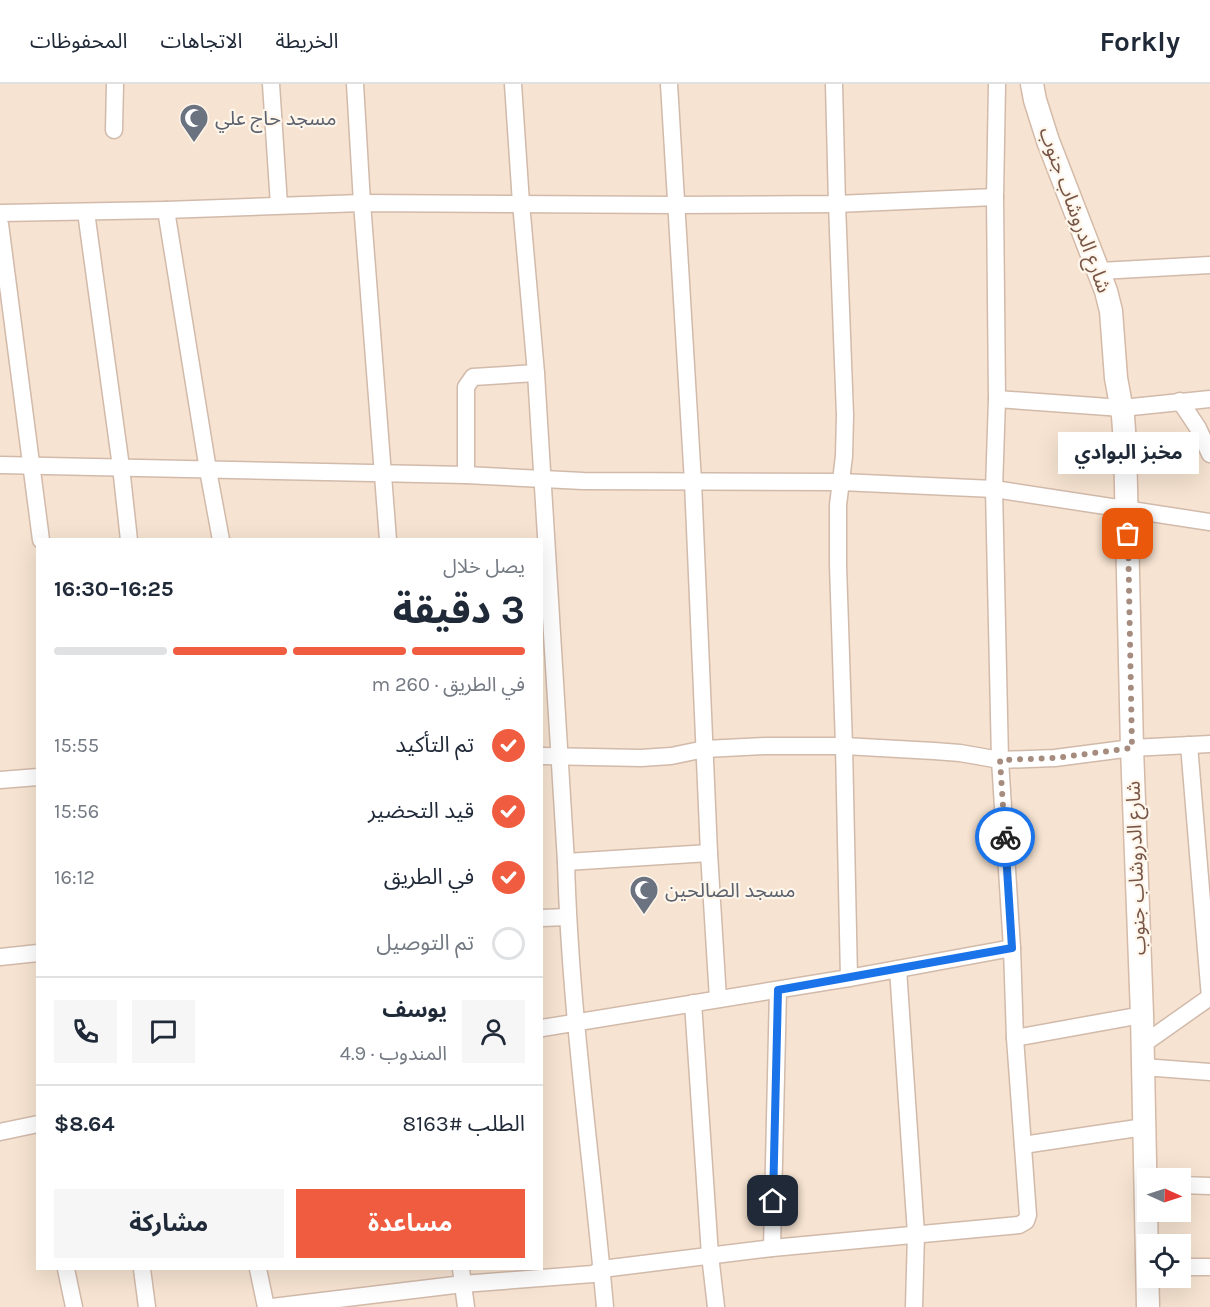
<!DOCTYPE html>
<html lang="ar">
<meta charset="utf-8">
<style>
body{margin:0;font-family:Karla,"Noto Sans Arabic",sans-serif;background:#f6f6f7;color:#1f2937;direction:rtl;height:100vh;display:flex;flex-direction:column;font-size:22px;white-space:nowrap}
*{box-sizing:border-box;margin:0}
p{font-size:20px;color:#747a83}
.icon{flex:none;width:33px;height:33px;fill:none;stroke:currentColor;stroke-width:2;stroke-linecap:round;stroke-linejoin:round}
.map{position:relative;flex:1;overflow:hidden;direction:ltr}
.panel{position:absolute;left:36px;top:454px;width:507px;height:732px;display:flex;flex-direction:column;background:#fff;border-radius:0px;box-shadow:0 6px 24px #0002;direction:rtl}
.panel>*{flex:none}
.needle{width:39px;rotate:93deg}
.tools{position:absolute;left:1137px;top:1084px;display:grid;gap:12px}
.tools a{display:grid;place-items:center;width:54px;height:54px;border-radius:0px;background:#fff;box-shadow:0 6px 24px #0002;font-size:30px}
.pin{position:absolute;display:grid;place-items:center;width:51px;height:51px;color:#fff;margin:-26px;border-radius:12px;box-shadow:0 3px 9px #0006}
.courier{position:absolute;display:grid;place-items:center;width:60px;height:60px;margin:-30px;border:4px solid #1a73e8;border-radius:50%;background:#fff;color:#222;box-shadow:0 2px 8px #0007}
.bubble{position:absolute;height:42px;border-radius:0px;background:#fff;box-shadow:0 6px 24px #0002;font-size:20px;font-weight:700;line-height:42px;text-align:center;direction:rtl}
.summary em{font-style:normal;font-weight:700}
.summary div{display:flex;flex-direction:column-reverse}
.summary{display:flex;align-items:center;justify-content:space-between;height:102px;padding:0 18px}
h1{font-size:39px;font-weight:700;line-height:45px}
.bar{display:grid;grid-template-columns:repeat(4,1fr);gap:9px 6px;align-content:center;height:72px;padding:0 18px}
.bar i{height:8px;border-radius:4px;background:#e0e1e3}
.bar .active{background:#f05c40}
.bar p{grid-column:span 4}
.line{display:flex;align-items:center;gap:15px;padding:0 18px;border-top:2px solid #e0e1e3}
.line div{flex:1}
.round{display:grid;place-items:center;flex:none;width:63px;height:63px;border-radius:0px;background:#f6f6f7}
ol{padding:0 18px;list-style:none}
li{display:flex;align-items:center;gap:18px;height:66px}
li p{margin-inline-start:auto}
li .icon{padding:6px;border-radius:50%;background:#f05c40;color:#fff;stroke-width:4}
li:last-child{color:#747a83}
li i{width:33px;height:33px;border:3px solid #e0e1e3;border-radius:50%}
.button{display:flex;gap:12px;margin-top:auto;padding:12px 18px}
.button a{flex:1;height:69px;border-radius:0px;background:#f05c40;color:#fff;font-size:24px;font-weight:700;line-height:69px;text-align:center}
.button a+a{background:#f6f6f7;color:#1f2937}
header{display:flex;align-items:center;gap:36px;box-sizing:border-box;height:84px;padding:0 30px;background:#fff;border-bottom:2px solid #e0e1e3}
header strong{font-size:28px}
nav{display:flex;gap:33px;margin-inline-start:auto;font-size:21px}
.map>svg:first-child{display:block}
.residential{fill:#f6e3d1;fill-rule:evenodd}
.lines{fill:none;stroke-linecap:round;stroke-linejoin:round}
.street-casing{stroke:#d2baab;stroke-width:19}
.secondary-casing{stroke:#d5baa8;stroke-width:25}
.street{stroke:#fff;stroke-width:16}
.secondary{stroke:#fff;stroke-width:22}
.done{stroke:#a68c7e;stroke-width:6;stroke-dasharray:0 10.8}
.route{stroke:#1a73e8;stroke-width:8}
.labels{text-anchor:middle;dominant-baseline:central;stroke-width:4.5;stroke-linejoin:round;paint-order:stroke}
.worship-label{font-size:20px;fill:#5b616d;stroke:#fff6eb;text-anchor:start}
.street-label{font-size:20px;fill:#775547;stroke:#fff6eb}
</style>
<header>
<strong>Forkly</strong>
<nav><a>الخريطة</a><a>الاتجاهات</a><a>المحفوظات</a></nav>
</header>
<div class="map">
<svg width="1210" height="1223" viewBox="0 0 1210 1223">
<rect width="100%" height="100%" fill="#fef2e3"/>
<path class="residential" d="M0,0h1210v1223h-1210zM38,456h504v729h-504zM1148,1095h32v33h-32zM1148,1161h32v33h-32z"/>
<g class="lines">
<g class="street-casing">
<g id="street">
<path d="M271,0l8,121"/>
<path d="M355,0l7,119 26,337"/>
<path d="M513,0l8,119 15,170 30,489c4,149 26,297 39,445"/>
<path d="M669,0l24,398 16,371 9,146"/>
<path d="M834,0l3,120 8,211 -1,41 -6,49v60l6,181 5,232"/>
<path d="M114,46l1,-46"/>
<path d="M166,126l42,260 13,70"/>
<path d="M86,128l35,255 8,73"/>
<path d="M0,129l166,-3 196,-7 314,2 161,-1 158,-7"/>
<path d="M0,140l41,316"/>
<path d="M1100,187l110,-6"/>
<path d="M997,315l125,9 88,-9"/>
<path d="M1180,317l18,27 12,26"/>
<path d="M0,381l466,10 117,6 258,1 153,7 216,33"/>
<path d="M466,391v-88l7,-10 63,-4"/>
<path d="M1189,661l21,253"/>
<path d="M542,672l99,2 30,-2 34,-7 61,-3h78l90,5 26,2 40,7 55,-2 77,-10 78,-4"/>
<path d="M0,696l38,-3"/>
<path d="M566,778l143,-9"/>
<path d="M542,834l25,-1"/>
<path d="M0,873l38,-4"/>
<path d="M898,885l18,265 -2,73"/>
<path d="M693,919l17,252 6,52"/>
<path d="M542,944l307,-50 163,-30"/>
<path d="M1015,954l127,-23"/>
<path d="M1142,961l68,-48"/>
<path d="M1143,983l67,5"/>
<path d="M0,1048l38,-8"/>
<path d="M1023,1061l121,-18"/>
<path d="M1180,1101l30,1"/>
<path d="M772,1164l6,-258"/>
<path d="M1180,1183h30"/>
<path d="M66,1185l8,38"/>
<path d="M142,1185l5,38"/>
<path d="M258,1185l8,38"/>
<path d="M461,1185l5,38"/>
<path d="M272,1223l191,-23 130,-10 9,-5 170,-21 247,-23 7,-4 2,-6 -13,-177 -3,-90 -12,-188 -6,-271 3,-90 -2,-202 2,-113"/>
</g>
</g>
<g class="secondary-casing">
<path id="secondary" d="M1032,0l3,16 13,41 58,150 5,20 5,67 7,38 2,28 7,304 10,267 6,292"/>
</g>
<use href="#street" class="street"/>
<use href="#secondary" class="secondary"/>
</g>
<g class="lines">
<path class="done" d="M1005,753l-5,-77 55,-2 77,-10 -4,-214"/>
<path class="route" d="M773,1117l5,-211 234,-42 -7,-111"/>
</g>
<defs>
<g id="mosque-pin" transform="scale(1.5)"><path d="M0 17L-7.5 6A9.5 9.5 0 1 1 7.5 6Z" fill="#6b7280" stroke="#fff6eb"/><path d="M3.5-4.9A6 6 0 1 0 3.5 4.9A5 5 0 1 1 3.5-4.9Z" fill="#fff"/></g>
</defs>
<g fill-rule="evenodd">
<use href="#mosque-pin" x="194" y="34"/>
<use href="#mosque-pin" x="644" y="806"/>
</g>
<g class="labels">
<g class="worship-label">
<text x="215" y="34">مسجد حاج علي</text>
<text x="665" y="806">مسجد الصالحين</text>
</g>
<g class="street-label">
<text transform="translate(1075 126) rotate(70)">شارع الدروشاب جنوب</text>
<text transform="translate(1136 784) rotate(-92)">شارع الدروشاب جنوب</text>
</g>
</g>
</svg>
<div class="tools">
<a><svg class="needle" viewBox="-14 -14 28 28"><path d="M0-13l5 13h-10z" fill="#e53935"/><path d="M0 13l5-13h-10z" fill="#747a83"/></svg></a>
<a><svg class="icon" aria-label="locate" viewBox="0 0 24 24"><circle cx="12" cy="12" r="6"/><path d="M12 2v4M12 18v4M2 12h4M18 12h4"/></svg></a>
</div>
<div class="pin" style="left:1128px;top:450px;background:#ea580c"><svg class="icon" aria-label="bag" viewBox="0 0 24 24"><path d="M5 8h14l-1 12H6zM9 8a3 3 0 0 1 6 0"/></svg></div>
<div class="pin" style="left:773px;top:1117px;background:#1f2937"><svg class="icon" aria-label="home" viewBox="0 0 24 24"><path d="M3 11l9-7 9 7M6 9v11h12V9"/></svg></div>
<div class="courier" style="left:1005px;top:753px"><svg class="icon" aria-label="bike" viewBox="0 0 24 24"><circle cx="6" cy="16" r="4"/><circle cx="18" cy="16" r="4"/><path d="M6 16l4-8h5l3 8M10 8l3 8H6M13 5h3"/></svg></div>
<div class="bubble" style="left:1058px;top:348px;width:141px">مخبز البوادي</div>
<section class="panel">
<div class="summary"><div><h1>3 دقيقة</h1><p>يصل خلال</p></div><em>16:25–16:30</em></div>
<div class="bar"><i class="active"></i><i class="active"></i><i class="active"></i><i></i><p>في الطريق · 260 m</p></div>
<ol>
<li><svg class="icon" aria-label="check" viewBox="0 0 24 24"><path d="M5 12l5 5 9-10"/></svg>تم التأكيد<p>15:55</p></li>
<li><svg class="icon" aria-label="check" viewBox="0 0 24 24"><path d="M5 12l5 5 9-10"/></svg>قيد التحضير<p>15:56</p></li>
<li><svg class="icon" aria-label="check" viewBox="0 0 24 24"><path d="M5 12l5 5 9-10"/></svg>في الطريق<p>16:12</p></li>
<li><i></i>تم التوصيل</li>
</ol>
<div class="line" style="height:108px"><a class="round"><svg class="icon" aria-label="person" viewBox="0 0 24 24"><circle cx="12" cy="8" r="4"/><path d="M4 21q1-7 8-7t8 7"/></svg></a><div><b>يوسف</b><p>المندوب · 4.9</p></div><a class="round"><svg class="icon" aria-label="chat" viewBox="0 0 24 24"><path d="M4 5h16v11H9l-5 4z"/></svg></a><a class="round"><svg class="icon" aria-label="phone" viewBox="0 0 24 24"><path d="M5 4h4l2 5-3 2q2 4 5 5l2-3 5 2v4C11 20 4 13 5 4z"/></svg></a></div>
<div class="line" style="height:78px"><div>الطلب #8163</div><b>$8.64</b></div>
<div class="button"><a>مساعدة</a><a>مشاركة</a></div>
</section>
</div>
